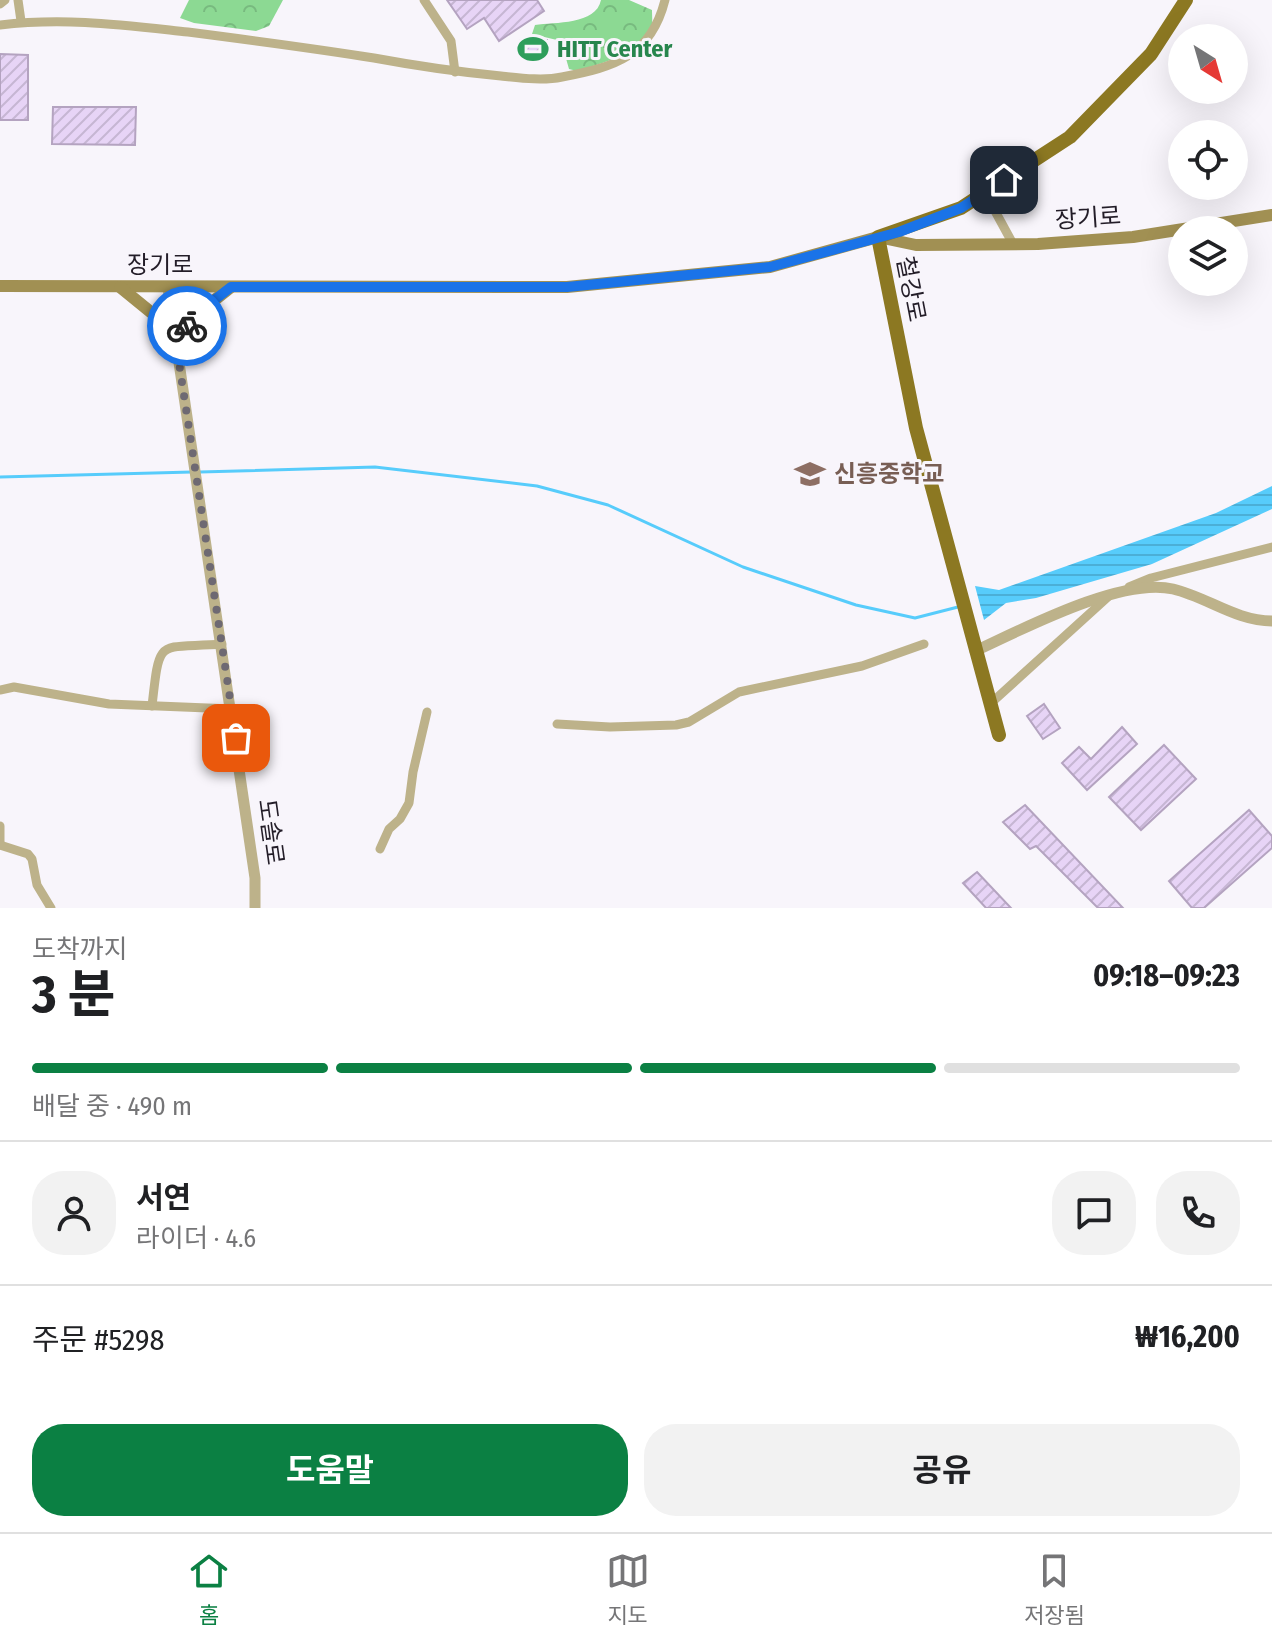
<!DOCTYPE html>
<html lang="ko">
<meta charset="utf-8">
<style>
body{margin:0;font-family:"Fira Sans Condensed","Noto Sans KR",sans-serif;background:#f2f2f2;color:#202124;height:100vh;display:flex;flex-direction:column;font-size:30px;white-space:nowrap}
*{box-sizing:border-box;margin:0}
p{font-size:26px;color:#757577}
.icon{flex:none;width:44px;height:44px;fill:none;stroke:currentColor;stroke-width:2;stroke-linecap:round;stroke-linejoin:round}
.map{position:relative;height:908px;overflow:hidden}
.sheet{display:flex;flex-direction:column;background:#fff;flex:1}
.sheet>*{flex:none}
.needle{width:52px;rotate:143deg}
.fabs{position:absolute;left:1168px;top:24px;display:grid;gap:16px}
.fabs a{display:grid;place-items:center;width:80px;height:80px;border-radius:50%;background:#fff;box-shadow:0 8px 32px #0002;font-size:40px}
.pin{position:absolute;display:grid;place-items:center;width:68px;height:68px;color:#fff;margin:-34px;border-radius:16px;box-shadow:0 4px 12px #0006}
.courier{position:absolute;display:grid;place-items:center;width:80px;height:80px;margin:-40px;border:6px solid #1a73e8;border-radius:50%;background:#fff;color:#222;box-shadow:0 2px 10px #0007}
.headline em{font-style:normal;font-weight:700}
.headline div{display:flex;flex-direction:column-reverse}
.headline{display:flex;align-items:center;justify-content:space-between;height:136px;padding:0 32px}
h1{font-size:52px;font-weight:700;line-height:60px}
.bar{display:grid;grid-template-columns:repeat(4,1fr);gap:12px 8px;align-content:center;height:96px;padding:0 32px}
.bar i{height:10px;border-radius:6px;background:#e0e0e0}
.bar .on{background:#0b8043}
.bar p{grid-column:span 4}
.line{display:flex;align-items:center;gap:20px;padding:0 32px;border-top:2px solid #e0e0e0}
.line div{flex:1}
.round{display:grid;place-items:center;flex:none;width:84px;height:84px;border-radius:32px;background:#f2f2f2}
.button{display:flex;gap:16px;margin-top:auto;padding:16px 32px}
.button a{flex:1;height:92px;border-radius:32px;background:#0b8043;color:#fff;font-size:32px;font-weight:700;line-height:92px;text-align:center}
.button a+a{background:#f2f2f2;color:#202124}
.tabs{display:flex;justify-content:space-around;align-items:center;height:112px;border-top:2px solid #e0e0e0;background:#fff;font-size:22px;color:#757577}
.tabs a{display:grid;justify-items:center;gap:4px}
.tabs .on{color:#0b8043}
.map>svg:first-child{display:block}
.forest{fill:url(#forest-crowns)}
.water{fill:url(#water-rules)}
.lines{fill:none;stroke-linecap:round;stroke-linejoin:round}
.stream{stroke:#57ccfb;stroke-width:3}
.building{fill:url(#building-hatch);stroke:#b4a3c0;stroke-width:2}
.minor{stroke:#bdb28a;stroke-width:9}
.tertiary{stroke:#bdb28a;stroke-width:11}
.secondary{stroke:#a19053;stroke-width:12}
.primary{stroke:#8c7822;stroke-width:14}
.done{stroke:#6e6972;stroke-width:8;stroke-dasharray:0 14.4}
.route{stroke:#1a73e8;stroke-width:10}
.labels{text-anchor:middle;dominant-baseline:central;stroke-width:6;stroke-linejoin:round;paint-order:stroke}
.leisure-label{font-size:24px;font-weight:bold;fill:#27864d;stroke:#f8f5fb;text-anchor:start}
.street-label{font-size:24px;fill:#231d28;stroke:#f8f5fb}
.education-label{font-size:24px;font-weight:bold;fill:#785e54;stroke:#f8f5fb;text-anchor:start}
</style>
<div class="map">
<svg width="1272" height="908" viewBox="0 0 1272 908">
<defs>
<pattern id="forest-crowns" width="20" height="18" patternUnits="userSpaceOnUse" patternTransform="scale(2)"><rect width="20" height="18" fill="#8cd993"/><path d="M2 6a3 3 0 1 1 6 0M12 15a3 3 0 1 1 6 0" fill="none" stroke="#78ba7f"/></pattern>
<pattern id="water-rules" width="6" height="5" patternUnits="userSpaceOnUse" patternTransform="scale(2)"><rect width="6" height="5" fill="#57ccfb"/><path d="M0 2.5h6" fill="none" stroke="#4bafd7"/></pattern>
<pattern id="building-hatch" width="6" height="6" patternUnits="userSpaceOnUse" patternTransform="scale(2)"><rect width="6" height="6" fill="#e7d4f6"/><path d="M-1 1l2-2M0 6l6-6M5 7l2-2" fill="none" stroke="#c6b6d3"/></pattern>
</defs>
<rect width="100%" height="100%" fill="#f8f5fb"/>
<g class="forest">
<path d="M189,0h94l-14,26 -13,5 -62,-8 -14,-5z"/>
<path d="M601,0h28l23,10c0,6 1,14 -1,20 -12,25 -50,33 -74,41l-8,-2 -8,-28 -29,-7 3,-9c20,-3 61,0 66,-25z"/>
</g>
<path class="water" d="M1272,486v23l-120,55 -116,34 -30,5 -22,17 -9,-34 24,4 217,-77z"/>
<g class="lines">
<g class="stream">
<path d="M200,472l175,-5 162,19 71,19 135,62 113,38 59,13 43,-11"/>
<path d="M0,477l192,-5"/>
</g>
</g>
<g class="building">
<path d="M447,0h90l7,11 -45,30 -15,-23 -17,11z"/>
<rect x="520" y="40" width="27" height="17"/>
<path d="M0,54l28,1v65h-28z"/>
<path d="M53,107h83l-1,38 -83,-1z"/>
<path d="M1044,704l16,24 -17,11 -16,-23z"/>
<path d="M1122,727l15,17 -50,46 -25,-27 17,-16 12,12z"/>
<path d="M1164,745l32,34 -55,51 -32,-33z"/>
<path d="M1025,805l98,103h-25l-62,-62 -6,3 -27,-27z"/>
<path d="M1249,810l23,26v12l-68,60h-12l-23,-27z"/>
<path d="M977,872l34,36h-25l-23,-25z"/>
</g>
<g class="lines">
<g class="minor">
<path d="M18,0l3,21"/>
<path d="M424,0l27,41 4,31"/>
<path d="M0,4l5,-4"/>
<path d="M0,25c65,-8 123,0 188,7 62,8 124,16 186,26 43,8 84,14 127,18 19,2 42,5 61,1 53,-10 89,-21 103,-77"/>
<path d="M1004,181l-9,30 18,33"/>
<path d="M1129,587l22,-9 121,-31"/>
<path d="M0,690l14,-3 95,17 123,5"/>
<path d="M990,704l119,-108"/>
<path d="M152,706c8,-71 5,-57 70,-62"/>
<path d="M557,724l53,3 66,-2 13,-3 50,-30 123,-26 62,-22"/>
<path d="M0,826v19"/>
<path d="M0,845l28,9 4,5 5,26 14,23"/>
<path d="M380,849l9,-20 11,-10 9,-16 4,-31 14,-60"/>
</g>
<g class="tertiary">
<path d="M168,288l87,590v30"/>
<path d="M975,651c48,-22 146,-74 198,-62 34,8 63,32 99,32"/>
</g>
<g class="secondary">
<path d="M0,286l567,1 203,-20 108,-30 38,8 122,-1 95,-7 139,-22"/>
<path d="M120,287l38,31 20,38"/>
<path d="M178,356l14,-38 39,-31"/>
</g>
<path class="primary" d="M999,735l-83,-307 -38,-191 83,-29 109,-71 81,-83 35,-54"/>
</g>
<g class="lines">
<path class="done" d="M187,326l-9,30 58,382"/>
<path class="route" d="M187,326l13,-15 31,-24h336l203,-20 129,-35 62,-24 43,-28"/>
</g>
<defs>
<g id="stadium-bare" transform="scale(2.4)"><path d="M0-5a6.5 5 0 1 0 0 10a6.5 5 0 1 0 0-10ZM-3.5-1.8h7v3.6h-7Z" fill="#2e9e5b" stroke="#f8f5fb" stroke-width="2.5" paint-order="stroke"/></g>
<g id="school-bare" transform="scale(2.4)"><path d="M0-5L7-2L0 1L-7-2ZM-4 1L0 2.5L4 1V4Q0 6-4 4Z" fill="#8d6e63" stroke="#f8f5fb" stroke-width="2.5" paint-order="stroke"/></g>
</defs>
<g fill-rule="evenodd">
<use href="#stadium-bare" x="533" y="49"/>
<use href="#school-bare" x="810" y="474"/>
</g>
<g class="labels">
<g class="leisure-label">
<text x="557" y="49">HITT Center</text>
</g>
<g class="street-label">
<text transform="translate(1088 218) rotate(-4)">장기로</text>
<text x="160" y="265">장기로</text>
<text transform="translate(911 289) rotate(79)">철강로</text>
<text transform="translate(271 832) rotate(82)">도솔로</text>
</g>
<g class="education-label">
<text x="834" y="474">신흥중학교</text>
</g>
</g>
</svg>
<div class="fabs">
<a><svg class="needle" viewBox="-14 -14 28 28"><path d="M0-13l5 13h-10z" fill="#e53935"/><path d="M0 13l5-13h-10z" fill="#757577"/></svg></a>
<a><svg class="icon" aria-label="locate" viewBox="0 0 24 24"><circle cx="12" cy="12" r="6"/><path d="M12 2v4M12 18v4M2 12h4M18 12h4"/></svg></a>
<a><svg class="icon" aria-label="layers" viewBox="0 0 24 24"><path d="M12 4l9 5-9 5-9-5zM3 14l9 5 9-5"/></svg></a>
</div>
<div class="pin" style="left:236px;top:738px;background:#ea580c"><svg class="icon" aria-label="bag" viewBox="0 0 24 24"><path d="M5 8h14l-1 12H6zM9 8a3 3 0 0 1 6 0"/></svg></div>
<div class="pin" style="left:1004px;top:180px;background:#1f2937"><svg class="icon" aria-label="home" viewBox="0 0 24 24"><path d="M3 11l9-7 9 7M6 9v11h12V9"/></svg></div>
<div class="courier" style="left:187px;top:326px"><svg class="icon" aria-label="bike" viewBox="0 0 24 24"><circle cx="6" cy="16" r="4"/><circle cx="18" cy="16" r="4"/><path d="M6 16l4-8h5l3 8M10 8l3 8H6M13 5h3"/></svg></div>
</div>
<section class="sheet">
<div class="headline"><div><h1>3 분</h1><p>도착까지</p></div><em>09:18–09:23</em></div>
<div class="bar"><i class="on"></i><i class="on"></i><i class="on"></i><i></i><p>배달 중 · 490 m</p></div>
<div class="line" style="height:144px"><a class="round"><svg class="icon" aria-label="person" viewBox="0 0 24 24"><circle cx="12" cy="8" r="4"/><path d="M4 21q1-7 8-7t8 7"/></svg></a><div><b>서연</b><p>라이더 · 4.6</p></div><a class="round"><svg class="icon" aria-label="chat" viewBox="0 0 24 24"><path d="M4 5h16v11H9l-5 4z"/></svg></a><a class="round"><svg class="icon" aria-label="phone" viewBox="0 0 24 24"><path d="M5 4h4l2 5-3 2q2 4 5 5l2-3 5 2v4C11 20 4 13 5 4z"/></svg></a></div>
<div class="line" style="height:104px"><div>주문 #5298</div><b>₩16,200</b></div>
<div class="button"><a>도움말</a><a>공유</a></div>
</section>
<nav class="tabs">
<a class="on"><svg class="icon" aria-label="home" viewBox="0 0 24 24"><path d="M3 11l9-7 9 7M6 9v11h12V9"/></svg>홈</a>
<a><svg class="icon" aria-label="map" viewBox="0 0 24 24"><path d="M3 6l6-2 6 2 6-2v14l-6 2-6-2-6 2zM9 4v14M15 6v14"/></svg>지도</a>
<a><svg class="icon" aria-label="saved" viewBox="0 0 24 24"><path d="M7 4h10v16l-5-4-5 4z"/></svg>저장됨</a>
</nav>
